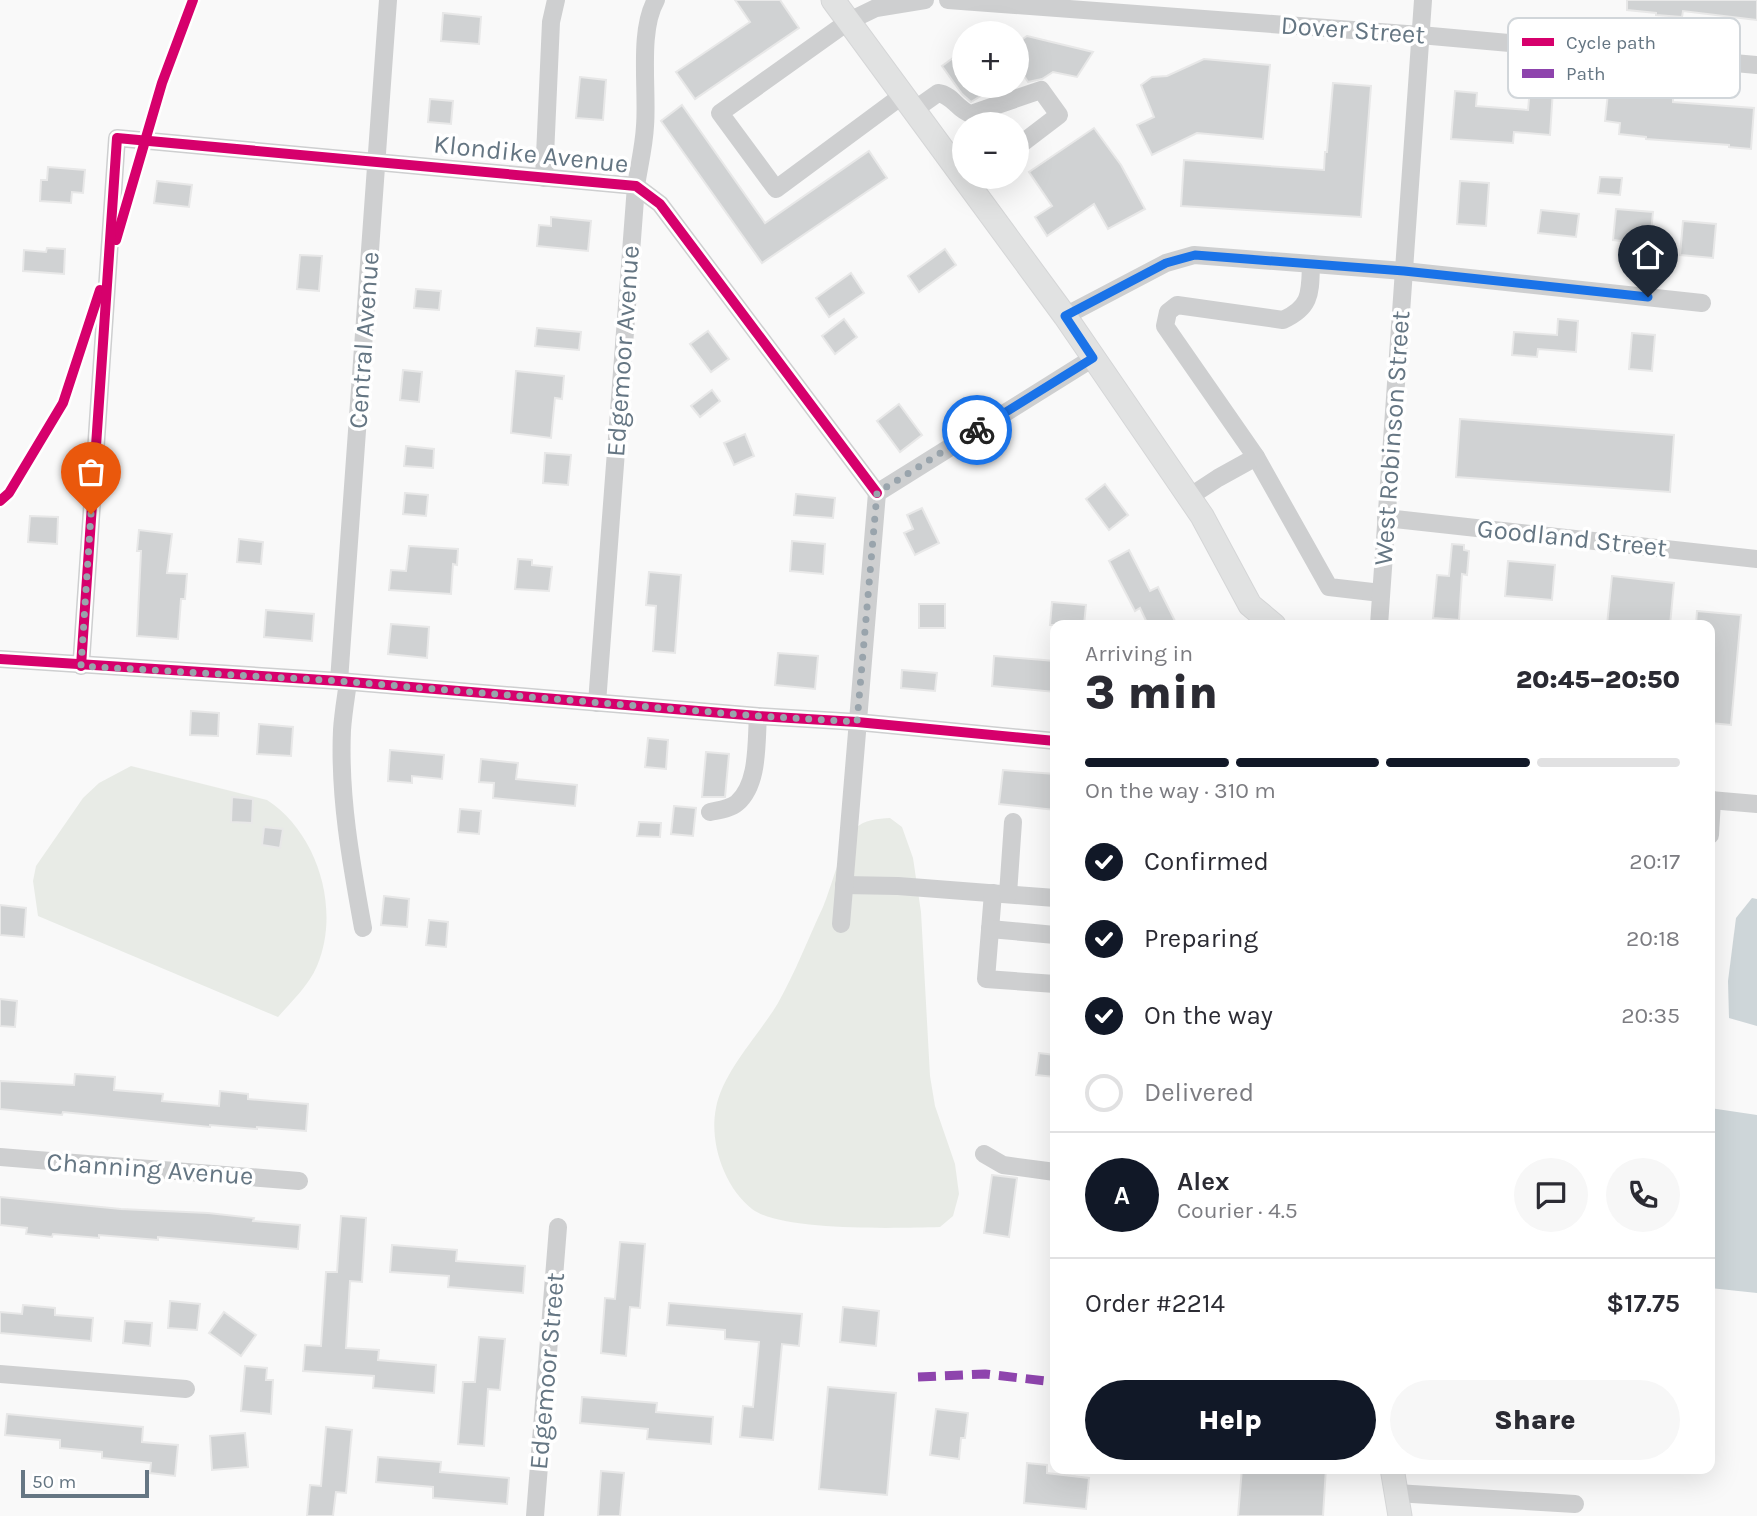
<!DOCTYPE html>
<meta charset="utf-8">
<style>
body{margin:0;font-family:Karla,sans-serif;background:#f7f7f7;color:#2b2b33;height:100vh;display:flex;flex-direction:column;font-size:26px;white-space:nowrap}
*{box-sizing:border-box;margin:0}
p{font-size:23px;color:#7c7c81}
.icon{flex:none;width:38px;height:38px;fill:none;stroke:currentColor;stroke-width:2;stroke-linecap:round;stroke-linejoin:round}
.map{position:relative;flex:1;overflow:hidden}
.sheet{position:absolute;left:1050px;top:620px;width:665px;height:854px;display:flex;flex-direction:column;background:#fff;border-radius:14px;box-shadow:0 7px 28px #0002}
.sheet>*{flex:none}
.fabs{position:absolute;left:952px;top:21px;display:grid;gap:14px}
.fabs a{display:grid;place-items:center;width:77px;height:77px;border-radius:50%;background:#fff;box-shadow:0 7px 28px #0002;font-size:35px}
.scale{position:absolute;left:21px;bottom:18px;width:128px;box-sizing:border-box;padding-left:7px;border:4px solid #657683;border-top:0;font-size:19px;line-height:24px;white-space:nowrap;color:#657683;-webkit-text-stroke:5px #fff;paint-order:stroke}
.pin{position:absolute;display:grid;place-items:center;width:60px;height:60px;color:#fff;margin:-72px -30px;border-radius:50% 50% 50% 0;rotate:-45deg;box-shadow:0 0 7px #0007}
.pin .icon{rotate:45deg}
.courier{position:absolute;display:grid;place-items:center;width:70px;height:70px;margin:-35px;border:5px solid #1a73e8;border-radius:50%;background:#fff;color:#222;box-shadow:0 2px 9px #0007}
.overview em{font-style:normal;font-weight:800}
.overview div{display:flex;flex-direction:column-reverse}
.overview{display:flex;align-items:center;justify-content:space-between;height:119px;padding:0 35px}
h1{font-size:46px;font-weight:800;line-height:52px}
.bar{display:grid;grid-template-columns:repeat(4,1fr);gap:10px 7px;align-content:center;height:84px;padding:0 35px}
.bar i{height:9px;border-radius:5px;background:#e1e1e2}
.bar .current{background:#111827}
.bar p{grid-column:span 4}
.line{display:flex;align-items:center;gap:18px;padding:0 35px;border-top:2px solid #e1e1e2}
.line div{flex:1}
.round{display:grid;place-items:center;flex:none;width:74px;height:74px;border-radius:37px;background:#f7f7f7}
ol{padding:0 35px;list-style:none}
li{display:flex;align-items:center;gap:21px;height:77px}
li p{margin-inline-start:auto}
li .icon{padding:7px;border-radius:50%;background:#111827;color:#fff;stroke-width:4}
li:last-child{color:#7c7c81}
li i{width:38px;height:38px;border:4px solid #e1e1e2;border-radius:50%}
.cta{display:flex;gap:14px;margin-top:auto;padding:14px 35px}
.cta a{flex:1;height:80px;border-radius:42px;background:#111827;color:#fff;font-size:28px;font-weight:800;line-height:80px;text-align:center}
.cta a+a{background:#f7f7f7;color:#2b2b33}
.map>svg:first-child{display:block}
.green{fill:#e8ebe6}
.water{fill:#ced6d9}
.building{fill:#d0d2d3;stroke:#e8e8e8;stroke-width:2}
.lines{fill:none;stroke-linecap:round;stroke-linejoin:round}
.major-casing{stroke:#d5d6d7;stroke-width:25}
.minor{stroke:#cecfd0;stroke-width:18}
.major{stroke:#e1e2e2;stroke-width:23}
.quiet{stroke:#8e44ad;stroke-width:9;stroke-dasharray:18 9;stroke-linecap:butt}
.cycleway-casing{stroke:#fff;stroke-width:15}
.cycleway{stroke:#d6006c;stroke-width:10}
.done{stroke:#99a4ac;stroke-width:7;stroke-dasharray:0 12.6}
.route{stroke:#1a73e8;stroke-width:9}
.labels{text-anchor:middle;dominant-baseline:central;stroke-width:7;stroke-linejoin:round;paint-order:stroke}
.street-label{font-size:26px;fill:#657683;stroke:#fff}
.key{fill:#fff;stroke:#d1d6da;stroke-width:2}
.key-label{font-size:19px;fill:#657683}
</style>
<div class="map">
<svg width="1757" height="1516" viewBox="0 0 1757 1516">
<rect width="100%" height="100%" fill="#f9f9f9"/>
<g class="green">
<path d="M131,766l136,34c51,33 74,110 50,166 -8,19 -25,35 -39,51l-240,-101 -5,-35 3,-15 47,-68 16,-15z"/>
<path d="M890,818l12,9 11,31 8,54 9,164 5,30 20,58 4,30 -6,22 -13,11c-40,1 -158,5 -188,-18 -28,-22 -43,-67 -36,-101 7,-37 43,-73 62,-105 17,-30 30,-64 45,-96 8,-18 20,-67 32,-78 9,-10 23,-10 35,-11z"/>
</g>
<g class="water">
<path d="M1752,898l5,1v127l-28,-8 -1,-37 8,-63z"/>
<path d="M1710,1108l47,7v178l-47,-5z"/>
</g>
<g class="building">
<path d="M735,0h45l19,28 -104,71 -19,-27 74,-50z"/>
<path d="M1627,0h130v20l-74,-9 -1,6 -26,-2v-2l-29,-3z"/>
<path d="M443,13l38,4 -2,27 -38,-3z"/>
<path d="M1027,36l66,16 -16,25 -24,-5 -11,7 -14,3 -11,-17v-22z"/>
<path d="M964,50v36h32l-25,16 -9,-8 -20,-28z"/>
<path d="M1204,59l66,6 -7,74 -66,-6 -45,22 -15,-30 17,-8 -13,-32 11,-8 15,-1z"/>
<path d="M580,77l26,3 -3,40 -27,-2z"/>
<path d="M1333,83l38,3 -10,131 -180,-11 3,-46 140,10 1,-18h2z"/>
<path d="M1530,88l23,2 -3,45 -36,-3 -1,11 -62,-4 4,-48 22,2 -1,13 52,4z"/>
<path d="M1608,93l65,5v4l81,6 -3,41 -22,-2v-2l-83,-6v-2l-27,-3 1,-11 -15,-2z"/>
<path d="M430,99l23,2 -2,23 -23,-2z"/>
<path d="M682,105l83,118 104,-72 18,27 -125,85 -101,-142z"/>
<path d="M1094,128l27,37 24,44 -37,20 -14,-25 -47,32 -12,-19 17,-11 -23,-34z"/>
<path d="M48,167l37,3 -2,23 -11,-1 -1,11 -31,-2 1,-21h6z"/>
<path d="M1600,177l22,1 -2,17 -22,-2z"/>
<path d="M157,181l35,4 -3,22 -35,-4z"/>
<path d="M1460,181l29,2 -3,43 -29,-2z"/>
<path d="M1616,209l37,3 -3,32 -37,-4z"/>
<path d="M1541,210l38,4 -3,23 -38,-4z"/>
<path d="M551,217l40,4 -3,30 -51,-5 2,-21 12,1z"/>
<path d="M1683,221l33,3 -3,34 -33,-3z"/>
<path d="M47,248l18,1 -1,25 -41,-3 1,-21 22,2z"/>
<path d="M945,249l11,16 -37,27 -11,-16z"/>
<path d="M300,255l22,1 -3,35 -22,-2z"/>
<path d="M851,273l13,20 -35,24 -13,-19z"/>
<path d="M416,289l25,2 -2,19 -25,-2z"/>
<path d="M844,319l13,18 -22,17 -13,-18z"/>
<path d="M1558,319l20,2 -2,31 -38,-3 -1,8 -25,-2 2,-23 43,3z"/>
<path d="M537,328l44,4 -2,18 -44,-4z"/>
<path d="M708,331l21,28 -18,13 -21,-28z"/>
<path d="M1632,333l23,2 -3,36 -23,-2z"/>
<path d="M403,370l19,2 -3,30 -19,-2z"/>
<path d="M516,371l48,5 -2,23 -7,-1 -4,40 -40,-5z"/>
<path d="M712,390l8,11 -20,16 -9,-11z"/>
<path d="M899,404l23,31 -22,17 -23,-31z"/>
<path d="M1460,419l214,16 -4,57 -214,-15z"/>
<path d="M745,434l9,22 -20,9 -10,-22z"/>
<path d="M406,446l28,3 -1,19 -29,-2z"/>
<path d="M545,453l26,2 -3,30 -25,-2z"/>
<path d="M1105,484l23,31 -19,15 -23,-31z"/>
<path d="M405,493l23,2 -2,21 -23,-2z"/>
<path d="M796,494l39,4 -2,20 -39,-3z"/>
<path d="M922,508l17,35 -24,12 -11,-22 9,-4 -6,-14z"/>
<path d="M30,516l28,1 -1,27 -29,-2z"/>
<path d="M139,530l33,4 -5,39 20,1 -2,25h-4l-3,40 -41,-3 4,-85h-4z"/>
<path d="M239,539l24,3 -2,22 -24,-2z"/>
<path d="M792,541l33,3 -2,30 -33,-3z"/>
<path d="M1452,544l12,1v5l5,1 -2,24 -5,-1 -3,46 -26,-2 4,-43 12,1z"/>
<path d="M409,546l49,3 -1,16 -4,-1 -2,30 -62,-4 2,-20 15,1z"/>
<path d="M1129,550l21,41 8,-4 19,38h-29l-8,-17 -5,3 -26,-50z"/>
<path d="M518,559l14,1v5l20,2 -3,24 -34,-2z"/>
<path d="M1508,561l47,4 -3,35 -47,-4z"/>
<path d="M649,572l32,3 -6,78 -22,-2 3,-45 -10,-1z"/>
<path d="M1612,576l62,7 -4,42h-63z"/>
<path d="M1052,602l34,3 -2,20h-34z"/>
<rect x="919" y="604" width="26" height="24"/>
<path d="M266,610l48,4 -2,27 -48,-4z"/>
<path d="M1697,611l44,4 -10,110 -21,-2v-98h-14z"/>
<path d="M391,624l38,3 -2,31 -39,-4z"/>
<path d="M778,653l40,3 -3,33 -40,-4z"/>
<path d="M994,656l61,5v31l-63,-6z"/>
<path d="M902,670l35,3 -2,18 -34,-3z"/>
<path d="M191,711l28,2 -1,23 -28,-1z"/>
<path d="M259,724l34,3 -2,29 -34,-2z"/>
<path d="M648,738l20,2 -2,29 -21,-2z"/>
<path d="M390,750l54,5 -2,24 -30,-3v7l-24,-2z"/>
<path d="M706,752l23,2 -4,43h-23z"/>
<path d="M481,759l37,4 -2,16 61,6 -2,21 -82,-8 1,-15 -15,-1z"/>
<path d="M1003,770l52,4v36l-56,-6z"/>
<path d="M232,797l21,2 -1,24 -21,-1z"/>
<path d="M674,806l22,2 -3,28 -22,-2z"/>
<path d="M460,809l21,2 -2,23 -21,-2z"/>
<path d="M639,822l22,1 -1,14 -23,-1z"/>
<path d="M264,827l19,2 -3,19 -18,-3z"/>
<path d="M384,896l25,3 -2,28 -26,-2z"/>
<path d="M0,905l26,3 -2,29 -24,-2z"/>
<path d="M429,920l19,2 -2,25 -20,-2z"/>
<path d="M0,999l17,2 -2,26 -15,-1z"/>
<path d="M1039,1053l16,2v22l-19,-2z"/>
<path d="M75,1074l40,3 -1,13 49,4 -1,7 57,5 1,-15 28,3v5l60,5 -2,27 -49,-4v2l-47,-4v2l-147,-15 -1,3 -62,-6v-28l74,4z"/>
<path d="M992,1175l25,3 -8,59 -25,-4z"/>
<path d="M0,1197l121,12 87,4 46,5 -1,3 47,4 -2,24 -140,-12v3l-59,-5v3l-46,-4 -1,3 -26,-3 1,-6 -27,-3z"/>
<path d="M341,1216l25,2 -4,64 -12,-1 -4,67 33,2 -1,10 58,5 -2,28 -61,-5 1,-12 -71,-5 2,-26 16,1 5,-74h11z"/>
<path d="M620,1242l25,2 -5,64 -10,-1 -4,49 -25,-3 4,-55 10,1z"/>
<path d="M392,1245l65,5 -1,11 69,5 -2,27 -75,-6 1,-11 -59,-4z"/>
<path d="M170,1301l30,3 -3,26 -29,-2z"/>
<path d="M669,1303l133,11 -3,32 -17,-2 -9,96 -33,-3 3,-31 10,1 6,-65 -34,-3v-9l-58,-5z"/>
<path d="M23,1305l32,3v7l38,3 -2,23 -91,-8v-21l22,2z"/>
<path d="M843,1307l36,4 -3,35 -36,-4z"/>
<path d="M224,1312l32,23 -15,21 -32,-23z"/>
<path d="M125,1321l27,2 -2,23 -27,-3z"/>
<path d="M479,1337l26,2 -5,51 -12,-1 -4,57 -26,-2 5,-62h12z"/>
<path d="M245,1366l22,2 -1,12h7l-2,34 -30,-3z"/>
<path d="M828,1387l68,6 -9,102 -68,-6z"/>
<path d="M582,1397l75,6 -1,9 57,5 -2,27 -64,-5 1,-10 -68,-6z"/>
<path d="M936,1409l32,4 -3,25h-4l-2,21 -29,-4z"/>
<path d="M7,1414l136,13 -1,15 36,3 -3,31 -25,-3 1,-10 -49,-5v-6l-42,-4v-8l-55,-5z"/>
<path d="M326,1427l26,3 -6,63 -10,-1 -3,24h-26l3,-31 11,1z"/>
<path d="M245,1433l3,34 -36,3 -2,-34z"/>
<path d="M378,1457l63,5 -1,10 69,6 -2,26 -74,-6v-11l-57,-5z"/>
<path d="M1027,1463l20,2v8l42,5 -3,31 -62,-6z"/>
<path d="M1242,1468h84l-3,48h-85z"/>
<path d="M601,1471l23,2 -4,43h-22z"/>
</g>
<g class="lines">
<g class="major-casing">
<g id="major">
<path d="M833,0l232,316 109,159 28,41 48,89 24,20"/>
<path d="M1392,1468l8,48"/>
</g>
</g>
<g class="minor">
<path d="M948,0l472,35 337,30"/>
<path d="M903,95l-127,94 -56,-76 129,-92 27,-13 49,-8"/>
<path d="M914,110l24,-17c15,2 19,17 33,21l70,-24 18,25 -42,32"/>
<path d="M544,178l7,-156 5,-22"/>
<path d="M1065,316l101,-53 28,-8 210,16 298,32"/>
<path d="M1256,457l73,130 52,6"/>
<path d="M877,493l216,-135"/>
<path d="M1189,497l29,-19 38,-21 -91,-131 3,-14 9,-7 106,15c29,-13 27,-28 28,-56"/>
<path d="M1386,518l371,41"/>
<path d="M1379,625l44,-625"/>
<path d="M0,659l339,22 419,35 99,6 198,19"/>
<path d="M81,666l36,-528 519,48 24,18 217,289"/>
<path d="M339,681l49,-681"/>
<path d="M348,682c-2,15 -5,32 -6,48 -3,66 9,132 21,198"/>
<path d="M597,703l39,-517c3,-20 8,-40 9,-60 3,-36 -7,-95 11,-126"/>
<path d="M1710,800l47,4"/>
<path d="M710,812c9,-2 20,-3 27,-9 22,-19 19,-60 21,-87"/>
<path d="M1710,835l2,-35"/>
<path d="M844,885l54,1 157,12"/>
<path d="M993,893l-7,86 69,5"/>
<path d="M1008,894l5,-72"/>
<path d="M841,924l36,-431"/>
<path d="M990,929l65,6"/>
<path d="M984,1154l19,11 52,7"/>
<path d="M0,1157l299,24"/>
<path d="M0,1374l186,15"/>
<path d="M1396,1493l179,11"/>
<path d="M535,1516l23,-289"/>
</g>
<use href="#major" class="major"/>
<path class="quiet" d="M918,1377l67,-3 70,8"/>
<g class="cycleway-casing">
<g id="cycleway">
<path d="M116,240l46,-157 31,-83"/>
<path d="M0,501l9,-8 54,-90 37,-113"/>
<path d="M0,659l339,22 419,35 99,6 198,19"/>
<path d="M81,666l36,-528 519,48 24,18 217,289"/>
</g>
</g>
<use href="#cycleway" class="cycleway"/>
</g>
<g class="lines">
<path class="done" d="M91,514l-10,152 258,15 419,35 99,6 20,-229 100,-63"/>
<path class="route" d="M977,430l116,-72 -28,-42 101,-53 29,-8 209,16 244,26"/>
</g>
<g class="labels">
<g class="street-label">
<text transform="translate(1353 30) rotate(4)">Dover Street</text>
<text transform="translate(531 154) rotate(6)">Klondike Avenue</text>
<text transform="translate(364 340) rotate(-86)">Central Avenue</text>
<text transform="translate(623 351) rotate(-86)">Edgemoor Avenue</text>
<text transform="translate(1392 438) rotate(-86)">West Robinson Street</text>
<text transform="translate(1572 538) rotate(6)">Goodland Street</text>
<text transform="translate(150 1169) rotate(4)">Channing Avenue</text>
<text transform="translate(547 1371) rotate(-85)">Edgemoor Street</text>
</g>
</g>
<rect x="1508" y="18" width="232" height="80" rx="10" class="key"/>
<rect x="1522" y="38" width="32" height="8" fill="#d6006c"/>
<rect x="1522" y="69" width="32" height="9" fill="#8e44ad"/>
<g class="key-label">
<text x="1566" y="49">Cycle path</text>
<text x="1566" y="80">Path</text>
</g>
</svg>
<div class="fabs">
<a>+</a>
<a>−</a>
</div>
<div class="scale">50 m</div>
<div class="pin" style="left:91px;top:514px;background:#ea580c"><svg class="icon" aria-label="bag" viewBox="0 0 24 24"><path d="M5 8h14l-1 12H6zM9 8a3 3 0 0 1 6 0"/></svg></div>
<div class="pin" style="left:1648px;top:297px;background:#1f2937"><svg class="icon" aria-label="home" viewBox="0 0 24 24"><path d="M3 11l9-7 9 7M6 9v11h12V9"/></svg></div>
<div class="courier" style="left:977px;top:430px"><svg class="icon" aria-label="bike" viewBox="0 0 24 24"><circle cx="6" cy="16" r="4"/><circle cx="18" cy="16" r="4"/><path d="M6 16l4-8h5l3 8M10 8l3 8H6M13 5h3"/></svg></div>
<section class="sheet">
<div class="overview"><div><h1>3 min</h1><p>Arriving in</p></div><em>20:45–20:50</em></div>
<div class="bar"><i class="current"></i><i class="current"></i><i class="current"></i><i></i><p>On the way · 310 m</p></div>
<ol>
<li><svg class="icon" aria-label="check" viewBox="0 0 24 24"><path d="M5 12l5 5 9-10"/></svg>Confirmed<p>20:17</p></li>
<li><svg class="icon" aria-label="check" viewBox="0 0 24 24"><path d="M5 12l5 5 9-10"/></svg>Preparing<p>20:18</p></li>
<li><svg class="icon" aria-label="check" viewBox="0 0 24 24"><path d="M5 12l5 5 9-10"/></svg>On the way<p>20:35</p></li>
<li><i></i>Delivered</li>
</ol>
<div class="line" style="height:126px"><b class="round" style="background:#111827;color:#fff">A</b><div><b>Alex</b><p>Courier · 4.5</p></div><a class="round"><svg class="icon" aria-label="chat" viewBox="0 0 24 24"><path d="M4 5h16v11H9l-5 4z"/></svg></a><a class="round"><svg class="icon" aria-label="phone" viewBox="0 0 24 24"><path d="M5 4h4l2 5-3 2q2 4 5 5l2-3 5 2v4C11 20 4 13 5 4z"/></svg></a></div>
<div class="line" style="height:91px"><div>Order #2214</div><b>$17.75</b></div>
<div class="cta"><a>Help</a><a>Share</a></div>
</section>
</div>
